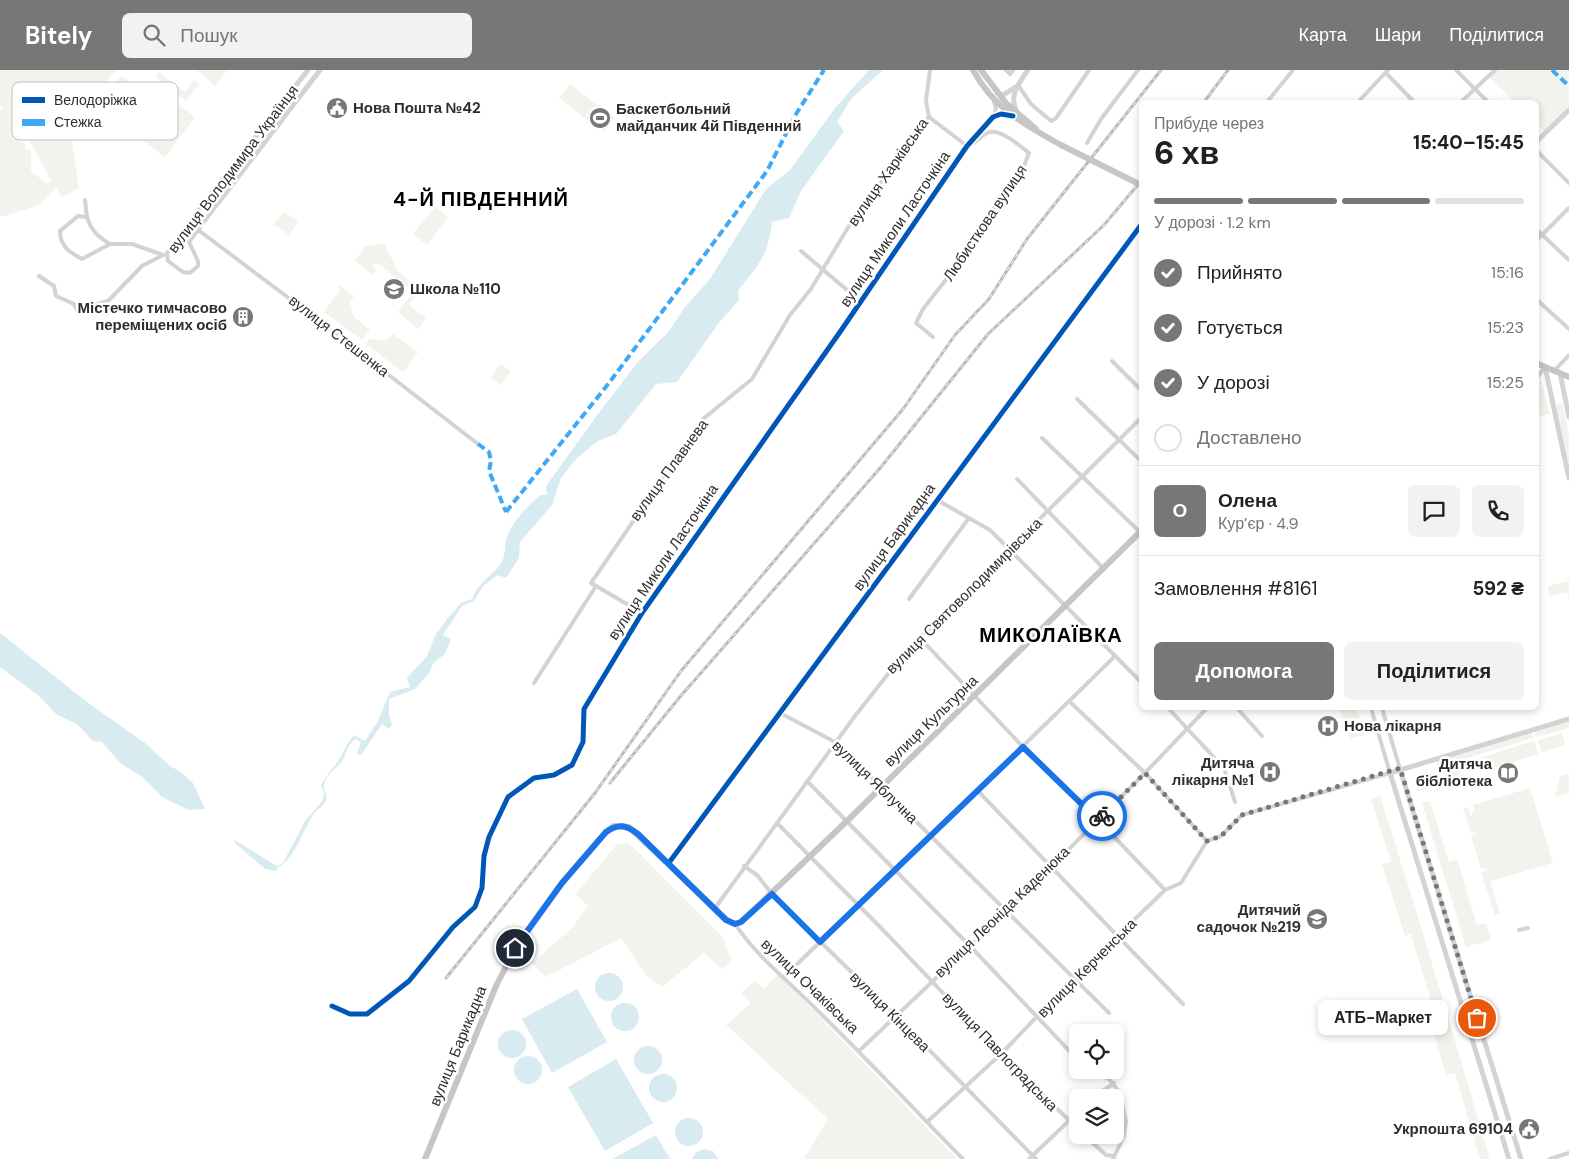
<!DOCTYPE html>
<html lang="uk">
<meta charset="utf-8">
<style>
body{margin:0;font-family:"DM Sans",sans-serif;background:#f2f2f2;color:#202124;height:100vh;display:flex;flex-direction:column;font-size:19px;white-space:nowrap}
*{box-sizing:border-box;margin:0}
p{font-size:16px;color:#757577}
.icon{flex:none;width:28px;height:28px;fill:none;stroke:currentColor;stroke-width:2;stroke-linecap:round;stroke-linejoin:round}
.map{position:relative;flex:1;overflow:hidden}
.drawer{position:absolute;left:1139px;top:30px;width:400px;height:610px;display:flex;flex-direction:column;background:#fff;border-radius:8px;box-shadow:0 2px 8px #0003}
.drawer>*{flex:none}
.tools{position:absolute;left:1069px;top:954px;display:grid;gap:10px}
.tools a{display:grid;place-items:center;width:55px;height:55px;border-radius:8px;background:#fff;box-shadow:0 2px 8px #0003;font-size:25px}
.pin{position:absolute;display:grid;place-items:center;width:42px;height:42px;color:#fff;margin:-21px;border:2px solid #fff;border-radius:50%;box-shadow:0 1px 5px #0007}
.courier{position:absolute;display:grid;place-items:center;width:50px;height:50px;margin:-25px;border:4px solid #1a73e8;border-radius:50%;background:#fff;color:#222;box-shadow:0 1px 6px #0007}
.bubble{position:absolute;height:35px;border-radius:8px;background:#fff;box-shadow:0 2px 8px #0003;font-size:16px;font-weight:800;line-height:35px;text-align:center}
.headline em{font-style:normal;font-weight:800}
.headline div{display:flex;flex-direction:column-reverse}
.headline{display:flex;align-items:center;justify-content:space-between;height:85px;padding:0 15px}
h1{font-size:32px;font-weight:800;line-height:38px}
.bar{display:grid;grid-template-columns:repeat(4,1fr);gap:8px 5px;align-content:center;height:60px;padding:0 15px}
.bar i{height:6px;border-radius:4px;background:#e0e0e0}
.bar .selected{background:#777}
.bar p{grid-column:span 4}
.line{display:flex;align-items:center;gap:12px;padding:0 15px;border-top:1px solid #e0e0e0}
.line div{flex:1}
.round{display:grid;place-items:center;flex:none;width:52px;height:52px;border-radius:8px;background:#f2f2f2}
ol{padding:0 15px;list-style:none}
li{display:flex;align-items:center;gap:15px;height:55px}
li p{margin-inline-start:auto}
li .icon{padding:5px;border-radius:50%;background:#777;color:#fff;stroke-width:4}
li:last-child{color:#757577}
li i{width:28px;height:28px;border:2px solid #e0e0e0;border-radius:50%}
.cta{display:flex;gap:10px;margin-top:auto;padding:10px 15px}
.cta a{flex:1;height:58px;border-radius:8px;background:#777;color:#fff;font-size:20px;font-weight:800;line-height:58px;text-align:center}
.cta a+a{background:#f2f2f2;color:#202124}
header{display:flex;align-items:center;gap:30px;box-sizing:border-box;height:70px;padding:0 25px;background:#777;color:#fff}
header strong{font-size:24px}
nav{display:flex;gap:28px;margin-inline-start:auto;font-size:18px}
.search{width:350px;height:45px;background:#f2f2f2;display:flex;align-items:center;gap:12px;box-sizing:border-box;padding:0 18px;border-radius:8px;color:#757577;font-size:19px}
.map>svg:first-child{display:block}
.green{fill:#f1f4ec;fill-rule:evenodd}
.water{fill:#d8ebf1}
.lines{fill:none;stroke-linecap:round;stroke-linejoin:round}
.minor{stroke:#d3d3d3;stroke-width:4}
.tertiary{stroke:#d3d3d3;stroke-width:5}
.primary{stroke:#c6c6c6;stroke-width:6}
.rail-casing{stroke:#bababa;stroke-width:3}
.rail{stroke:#fff;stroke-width:1;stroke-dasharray:4;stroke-linecap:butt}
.primary-bridge{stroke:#c6c6c6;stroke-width:6}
.quiet{stroke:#3fa9f5;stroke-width:4;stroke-dasharray:8 4;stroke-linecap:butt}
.cycleway-casing{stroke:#fff;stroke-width:8}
.cycleway{stroke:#0057b8;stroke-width:5}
.done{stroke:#777;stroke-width:5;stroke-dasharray:0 9}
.route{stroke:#1a73e8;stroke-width:6}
.labels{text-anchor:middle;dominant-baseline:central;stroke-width:5;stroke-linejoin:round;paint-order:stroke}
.poi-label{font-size:15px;font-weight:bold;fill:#2e2e2e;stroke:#fff;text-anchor:end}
.street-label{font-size:15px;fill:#2e2e2e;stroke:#fff}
.district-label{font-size:20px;font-weight:bold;letter-spacing:1px;fill:#000;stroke:#fff}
.key{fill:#fff;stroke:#c0c0c0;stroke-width:1}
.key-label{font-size:14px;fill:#2e2e2e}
</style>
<header>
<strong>Bitely</strong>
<div class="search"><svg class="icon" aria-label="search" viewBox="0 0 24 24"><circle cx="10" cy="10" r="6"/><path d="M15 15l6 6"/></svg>Пошук</div>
<nav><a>Карта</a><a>Шари</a><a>Поділитися</a></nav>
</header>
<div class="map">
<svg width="1569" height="1089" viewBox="0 0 1569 1089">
<rect width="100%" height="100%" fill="#fff"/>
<g class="green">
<path d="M0,0h116l-47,53 10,65 -17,9 -6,-9 -17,17 -35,11h-4v-108l4,2 -4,-6zM21,61l11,14 20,37 -6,1 -15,-12v-20l-6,-2v-5l-5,-2z"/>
<path d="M197,0h30l-12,16z"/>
<path d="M1495,0h74v40l-23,23 -10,-10v-21h-21l-27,-26z"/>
<path d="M159,2l26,20 9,-12 5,4 -13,17 -31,-24z"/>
<path d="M121,6l6,4 -27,39 3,-18z"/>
<path d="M570,14l26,20 -12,14 -25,-20z"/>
<path d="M156,17l39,30 -30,40 -44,-33 9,-12 5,4z"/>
<path d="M597,34l17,13 -10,15 -19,-14z"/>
<path d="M91,46l16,12 -10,14 -16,-12z"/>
<path d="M435,137l13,10 -21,28 -14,-11z"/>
<path d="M284,141l14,11 -9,13 -15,-11z"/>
<path d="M384,173l14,29 23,18 -12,15 17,13 -8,11 -20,-17 15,-21 -37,-29 -4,5 4,3 -4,5 -17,-14 11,-15z"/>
<path d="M339,215l15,11 -4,6 3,14 17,14 -8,10 -38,-28 15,-20z"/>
<path d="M393,264l25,18 -15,20 -37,-28 4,-5 16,1z"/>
<path d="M501,294l10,7 -10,14 -10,-8z"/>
<path d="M1540,306l10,38 -14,3v-38z"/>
<path d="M1562,333l7,32v32l-13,-63z"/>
<path d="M1569,511v20l-2,-9 -17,4 -3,-10z"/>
<path d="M1339,638h17l4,10 -16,5z"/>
<path d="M1569,652v6l-33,9 -1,-5z"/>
<path d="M1360,653l4,12 -14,4 -4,-12z"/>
<path d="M1532,662l1,6 -95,29 -1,-5z"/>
<path d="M1562,663l3,12 -23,7 -4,-12z"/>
<path d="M1534,671l4,13 -57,18 -3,-5 -20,6 1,6 -14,4 -4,-13z"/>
<path d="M1434,703l4,12 -20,7 -4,-13z"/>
<path d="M1569,704v19l-14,4 5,-21z"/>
<path d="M1530,718l23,75 -63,18 10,32 -5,2 -14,-43 5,-1 -1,-3 -4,1 -10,-33 5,-1 -1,-3 -4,1 -8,-25 5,-1 3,10 3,-7 -1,-5z"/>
<path d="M1380,726l42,134 68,229h-10l-25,-86 -9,2 -19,-66 6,-2 -20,-65 -2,-8 -6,2 -23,-72 9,-2 -20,-63z"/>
<path d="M1430,731l19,61 8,-3 20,66 9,-2 5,17 -25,7 -44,-144z"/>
<path d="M629,773l93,93 10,25 -10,8 -18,-16 -42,34 -16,-12 -25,-37 -75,39 -14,-14 41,-36 15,-21 -12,-12 41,-50z"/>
<path d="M778,904l179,185h-153l24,-40 -102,-94 25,-22 -10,-10 14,-12 9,8z"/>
</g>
<g class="water">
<path d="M869,0h14l-32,29 -14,23 7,9 -43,60 -12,27 -17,4c-4,34 -13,42 -34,69l1,9 -21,24 -41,58 -21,2 -40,50 -18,7 -21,17 -16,20 -9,27 -32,37 -1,16 -13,20 -8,-3 -15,11 -9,15 -12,5 -19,29 8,4 -6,15 -11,8 -5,11 -14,16 -26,10v16l3,10 -3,4 -7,-5 -21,31 -4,-1 4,-12 -6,-3c-7,6 -8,10 -11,19 -5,10 -19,15 -20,28 0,6 5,11 0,18 -2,3 -6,5 -9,8 -11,15 -21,49 -38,56v3l-12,-2 -28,-24 -4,-6 44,27 6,-3 22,-42 18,-21 1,-7 -3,-7c5,-12 12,-16 18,-27 6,-9 8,-16 15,-24l11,6 13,-20 12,-29 20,-5 -3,-9 20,-22 9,-22 12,-16 13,-15 11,-4c5,-15 17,-21 27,-33 7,-8 5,-15 7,-25 2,-14 23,-38 35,-46h6l-1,-9 49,-68 41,-54 33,-33 16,-24 25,-28 56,-90 24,-19 45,-62z"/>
<path d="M0,563l91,72 54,38 25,23 11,6 12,11 12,26 -16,1 -27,-13 -21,-21 -21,-13 -18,-21 -9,-1 -16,-17 -20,-9 -18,-19 -39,-29z"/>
<circle cx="609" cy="917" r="14"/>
<path d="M577,919l30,53 -55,31 -30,-54z"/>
<circle cx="625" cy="947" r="14"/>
<circle cx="512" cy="974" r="14"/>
<circle cx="648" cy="990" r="14"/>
<circle cx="528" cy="1000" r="14"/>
<path d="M616,989l37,64 -48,28 -37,-64z"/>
<circle cx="663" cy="1018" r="14"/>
<circle cx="689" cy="1062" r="14"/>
<path d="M656,1065l14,24h-58z"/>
<path d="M704,1079l9,2 5,8h-26l4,-7z"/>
</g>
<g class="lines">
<g class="minor">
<path d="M1006,0l4,4 3,-4"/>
<path d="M1456,0l32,32"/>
<path d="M1386,3l28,29"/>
<path d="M1018,15l13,19 20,17 5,-3 33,-48"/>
<path d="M1267,32l26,-32"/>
<path d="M1358,32l30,-32"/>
<path d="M1461,32l34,-32"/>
<path d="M994,46l2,-8 -2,-6"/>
<path d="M929,47l38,29c9,-2 12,-9 20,-13 12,-6 33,13 42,20l-5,13 -60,83 -9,19 -32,41 -7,14 17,14"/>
<path d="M1087,73l14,-24 37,-49"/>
<path d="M1536,80l33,33"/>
<path d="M209,126l-42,57 1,8 15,11 7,1 8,-7v-5l-9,-19 29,-39"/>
<path d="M85,130l2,17 -9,-1 -18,15c0,15 9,21 22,28l28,-15c-12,-7 -19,-14 -23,-27"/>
<path d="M189,153l121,91 168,130"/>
<path d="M1536,159l33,31"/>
<path d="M1536,171l33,-33"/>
<path d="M110,174h22l31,11"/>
<path d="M801,181l59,50"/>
<path d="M39,206l15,10 2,10 18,8 3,6 31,-9 34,-35 21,-11"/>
<path d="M1536,229l33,30"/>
<path d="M1112,291l29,29"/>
<path d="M1554,301l15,-16"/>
<path d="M1536,309l9,-12"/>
<path d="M1077,329l64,62"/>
<path d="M1042,368l98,94"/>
<path d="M1017,409l87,90"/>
<path d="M937,430l53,30 151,152"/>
<path d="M909,529l60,-81"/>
<path d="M642,543l-51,-30 112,-164 49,-40 38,-64 21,-26 38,-63 80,-109 -3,-16 4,-31"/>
<path d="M921,569l102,108 75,73 67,70"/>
<path d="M534,613l62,-97"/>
<path d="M1069,631l76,72 62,68"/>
<path d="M1168,638l56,60 11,34"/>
<path d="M1237,638l25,28"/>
<path d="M1382,638l18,61"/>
<path d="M780,643l57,30 272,270"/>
<path d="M807,711l162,164 109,115"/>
<path d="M978,721l205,213"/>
<path d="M777,753l108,109 116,122 77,75"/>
<path d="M668,794l473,-639"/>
<path d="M744,796l13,9 15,19 124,122 140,143"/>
<path d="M715,838l140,-192 48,-61 238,-237"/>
<path d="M735,854c23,34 56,59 84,88 49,48 96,98 144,147"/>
<path d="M1519,860l9,-2"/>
<path d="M784,907c110,-108 222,-213 331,-321"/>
<path d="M332,936l18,8h17l42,-33 44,-54 22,-20 7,-19 2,-32 5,-19 19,-40 26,-19 20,-3 18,-10 11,-23 1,-33 58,-96 198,-281 127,-186 26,-29 8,-3 8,1"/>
<path d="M859,981l147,-139 139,-139 62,-65"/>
<path d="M1087,1000l22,9 11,14 6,28 -2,15 -11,23"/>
<path d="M1093,1028l21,-15"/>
<path d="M927,1052l74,-68 73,-76 91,-88 16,-7 26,-42 14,-5 21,-21 148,-42 -19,-65"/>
<path d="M1084,1065l22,20 8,1"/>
<path d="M1029,1089l49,-47"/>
<path d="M1550,1089l19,-6"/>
</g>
<g class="tertiary">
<path d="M308,0l-99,126 9,7 102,-133"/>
<path d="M997,23l6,2 13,-8"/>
<path d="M1017,42c-9,-16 2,-29 11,-42"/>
<path d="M1536,72l33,-32"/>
<path d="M1545,297l24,111"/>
<path d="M1560,303l9,44"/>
<path d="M1400,699l121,390"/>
<path d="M1509,1089l-119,-386 179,-54"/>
</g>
<g class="primary">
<path d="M973,0c22,40 51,54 88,75"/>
<path d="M981,0l25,33 30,26"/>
<path d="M1536,293l33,14"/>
<path d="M425,1089l71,-173 19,-37 47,-66 44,-51 8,-6 15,1 98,93 8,4 6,-2 106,-101 294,-290"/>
</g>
<g class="rail-casing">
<g id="rail">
<path d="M1204,32l24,-32"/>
<path d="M610,713l69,-85 202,-231 107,-133 116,-109 37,-44"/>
<path d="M446,908l149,-185 86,-122 222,-262 52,-74 34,-36 38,-60 134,-169"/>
</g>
</g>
<use href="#rail" class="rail"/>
<path class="primary-bridge" d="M1061,75l80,40"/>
<g class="quiet">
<path d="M1552,0l17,16"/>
<path d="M478,374l11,8 2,9 -2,10 17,41"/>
<path d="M506,442l103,-129 158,-212 29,-57 28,-44"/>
</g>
<g class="cycleway-casing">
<g id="cycleway">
<path d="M668,794l473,-639"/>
<path d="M332,936l18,8h17l42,-33 44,-54 22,-20 7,-19 2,-32 5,-19 19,-40 26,-19 20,-3 18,-10 11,-23 1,-33 58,-96 198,-281 127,-186 26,-29 8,-3 12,2"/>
</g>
</g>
<use href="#cycleway" class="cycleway"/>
</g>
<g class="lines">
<path class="done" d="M1102,746l43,-43 62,68 14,-5 21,-21 158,-47 77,250"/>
<path class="route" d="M515,878l47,-65 44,-51c13,-9 20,-7 32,2l88,86 9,4 6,-2 31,-28 48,48 203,-195 75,73 4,-4"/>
</g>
<defs>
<g id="civic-disc" transform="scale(1.125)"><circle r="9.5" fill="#777" stroke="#fff"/><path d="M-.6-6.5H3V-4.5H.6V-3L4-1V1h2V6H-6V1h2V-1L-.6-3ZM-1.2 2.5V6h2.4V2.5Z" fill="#fff"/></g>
<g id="stadium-disc" transform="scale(1.125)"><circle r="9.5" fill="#777" stroke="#fff"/><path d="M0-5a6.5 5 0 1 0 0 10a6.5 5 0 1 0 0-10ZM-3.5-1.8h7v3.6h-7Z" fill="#fff"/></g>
<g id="school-disc" transform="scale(1.125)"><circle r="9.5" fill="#777" stroke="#fff"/><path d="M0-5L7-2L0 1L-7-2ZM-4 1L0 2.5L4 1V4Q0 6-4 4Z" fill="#fff"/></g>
<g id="building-disc" transform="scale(1.125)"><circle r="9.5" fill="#777" stroke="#fff"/><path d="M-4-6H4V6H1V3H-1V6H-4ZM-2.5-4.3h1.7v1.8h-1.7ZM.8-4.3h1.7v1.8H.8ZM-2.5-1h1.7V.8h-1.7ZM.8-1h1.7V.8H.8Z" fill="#fff"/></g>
<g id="hospital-disc" transform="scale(1.125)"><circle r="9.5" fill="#777" stroke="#fff"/><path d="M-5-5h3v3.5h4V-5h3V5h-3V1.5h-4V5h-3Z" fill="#fff"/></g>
<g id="library-disc" transform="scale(1.125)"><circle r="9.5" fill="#777" stroke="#fff"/><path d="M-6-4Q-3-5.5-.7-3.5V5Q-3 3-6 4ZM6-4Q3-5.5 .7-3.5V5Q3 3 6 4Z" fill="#fff"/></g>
</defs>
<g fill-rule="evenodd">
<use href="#civic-disc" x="337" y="38"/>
<use href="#stadium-disc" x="600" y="48"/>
<use href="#school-disc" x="394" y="219"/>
<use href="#building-disc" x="243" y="247"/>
<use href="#hospital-disc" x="1328" y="656"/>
<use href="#hospital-disc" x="1270" y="702"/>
<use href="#library-disc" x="1508" y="703"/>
<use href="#school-disc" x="1317" y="849"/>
<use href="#civic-disc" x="1529" y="1059"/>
</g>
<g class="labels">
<g class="poi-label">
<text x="353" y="38" text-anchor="start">Нова Пошта №42</text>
<text x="616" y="39" text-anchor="start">Баскетбольний<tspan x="616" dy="17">майданчик 4й Південний</tspan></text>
<text x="410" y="219" text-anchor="start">Школа №110</text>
<text x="227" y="238">Містечко тимчасово<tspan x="227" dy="17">переміщених осіб</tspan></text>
<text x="1344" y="656" text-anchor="start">Нова лікарня</text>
<text x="1254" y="693">Дитяча<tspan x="1254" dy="17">лікарня №1</tspan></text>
<text x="1492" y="694">Дитяча<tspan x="1492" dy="17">бібліотека</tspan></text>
<text x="1301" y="840">Дитячий<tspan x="1301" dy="17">садочок №219</tspan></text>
<text x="1513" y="1059">Укрпошта 69104</text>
</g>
<g class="street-label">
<text transform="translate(233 99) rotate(-53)">вулиця Володимира Українця</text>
<text transform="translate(888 102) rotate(-55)">вулиця Харківська</text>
<text transform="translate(985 153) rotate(-56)">Любисткова вулиця</text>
<text transform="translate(895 159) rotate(-56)">вулиця Миколи Ласточкіна</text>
<text transform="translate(339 266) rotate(38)">вулиця Стешенка</text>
<text transform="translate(669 400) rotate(-54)">вулиця Плавнева</text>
<text transform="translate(894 467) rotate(-54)">вулиця Барикадна</text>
<text transform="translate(663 492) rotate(-56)">вулиця Миколи Ласточкіна</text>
<text transform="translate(964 526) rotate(-45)">вулиця Святоволодимирівська</text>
<text transform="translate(931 651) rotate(-44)">вулиця Культурна</text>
<text transform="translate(875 712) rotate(44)">вулиця Яблучна</text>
<text transform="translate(1002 842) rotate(-44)">вулиця Леоніда Каденюка</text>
<text transform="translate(1087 898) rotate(-45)">вулиця Керченська</text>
<text transform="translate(810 916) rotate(44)">вулиця Очаківська</text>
<text transform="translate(890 942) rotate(45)">вулиця Кінцева</text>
<text transform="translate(458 976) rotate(-68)">вулиця Барикадна</text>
<text transform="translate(1000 982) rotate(46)">вулиця Павлоградська</text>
</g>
<g class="district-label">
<text x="481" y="129">4-Й ПІВДЕННИЙ</text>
<text x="1051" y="565">МИКОЛАЇВКА</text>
</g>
</g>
<rect x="12" y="12" width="166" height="58" rx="8" class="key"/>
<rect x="22" y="27" width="23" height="6" fill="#0057b8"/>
<rect x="22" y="49" width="23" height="7" fill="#3fa9f5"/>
<g class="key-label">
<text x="54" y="35">Велодоріжка</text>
<text x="54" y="57">Стежка</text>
</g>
</svg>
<div class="tools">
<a><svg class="icon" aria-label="locate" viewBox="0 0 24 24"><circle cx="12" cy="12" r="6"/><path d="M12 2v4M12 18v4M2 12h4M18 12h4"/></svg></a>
<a><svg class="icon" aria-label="layers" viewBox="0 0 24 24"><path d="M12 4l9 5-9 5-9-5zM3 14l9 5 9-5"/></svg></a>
</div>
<div class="pin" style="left:1477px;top:948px;background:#ea580c"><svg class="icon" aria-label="bag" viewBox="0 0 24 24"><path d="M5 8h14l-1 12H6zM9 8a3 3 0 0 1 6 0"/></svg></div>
<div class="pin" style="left:515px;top:878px;background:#1f2937"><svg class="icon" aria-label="home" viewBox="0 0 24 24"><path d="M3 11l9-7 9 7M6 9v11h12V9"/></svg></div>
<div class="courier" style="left:1102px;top:746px"><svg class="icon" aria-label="bike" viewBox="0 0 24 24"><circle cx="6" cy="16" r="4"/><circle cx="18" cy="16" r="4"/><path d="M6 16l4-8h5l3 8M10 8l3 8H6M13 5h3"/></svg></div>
<div class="bubble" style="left:1318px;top:930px;width:130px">АТБ-Маркет</div>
<section class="drawer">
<div class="headline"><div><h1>6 хв</h1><p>Прибуде через</p></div><em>15:40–15:45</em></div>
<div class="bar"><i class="selected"></i><i class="selected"></i><i class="selected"></i><i></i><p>У дорозі · 1.2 km</p></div>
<ol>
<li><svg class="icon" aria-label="check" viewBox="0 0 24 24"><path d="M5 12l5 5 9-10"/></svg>Прийнято<p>15:16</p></li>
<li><svg class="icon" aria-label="check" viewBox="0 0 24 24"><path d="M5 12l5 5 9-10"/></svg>Готується<p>15:23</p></li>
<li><svg class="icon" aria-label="check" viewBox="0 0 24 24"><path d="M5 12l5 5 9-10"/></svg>У дорозі<p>15:25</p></li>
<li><i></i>Доставлено</li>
</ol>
<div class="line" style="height:90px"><b class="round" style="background:#777;color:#fff">О</b><div><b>Олена</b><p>Кур’єр · 4.9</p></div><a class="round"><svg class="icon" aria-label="chat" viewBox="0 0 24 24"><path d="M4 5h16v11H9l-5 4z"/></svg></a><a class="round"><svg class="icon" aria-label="phone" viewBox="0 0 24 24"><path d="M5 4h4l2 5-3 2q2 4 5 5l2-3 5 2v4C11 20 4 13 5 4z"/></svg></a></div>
<div class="line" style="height:65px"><div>Замовлення #8161</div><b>592 ₴</b></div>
<div class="cta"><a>Допомога</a><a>Поділитися</a></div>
</section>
</div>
